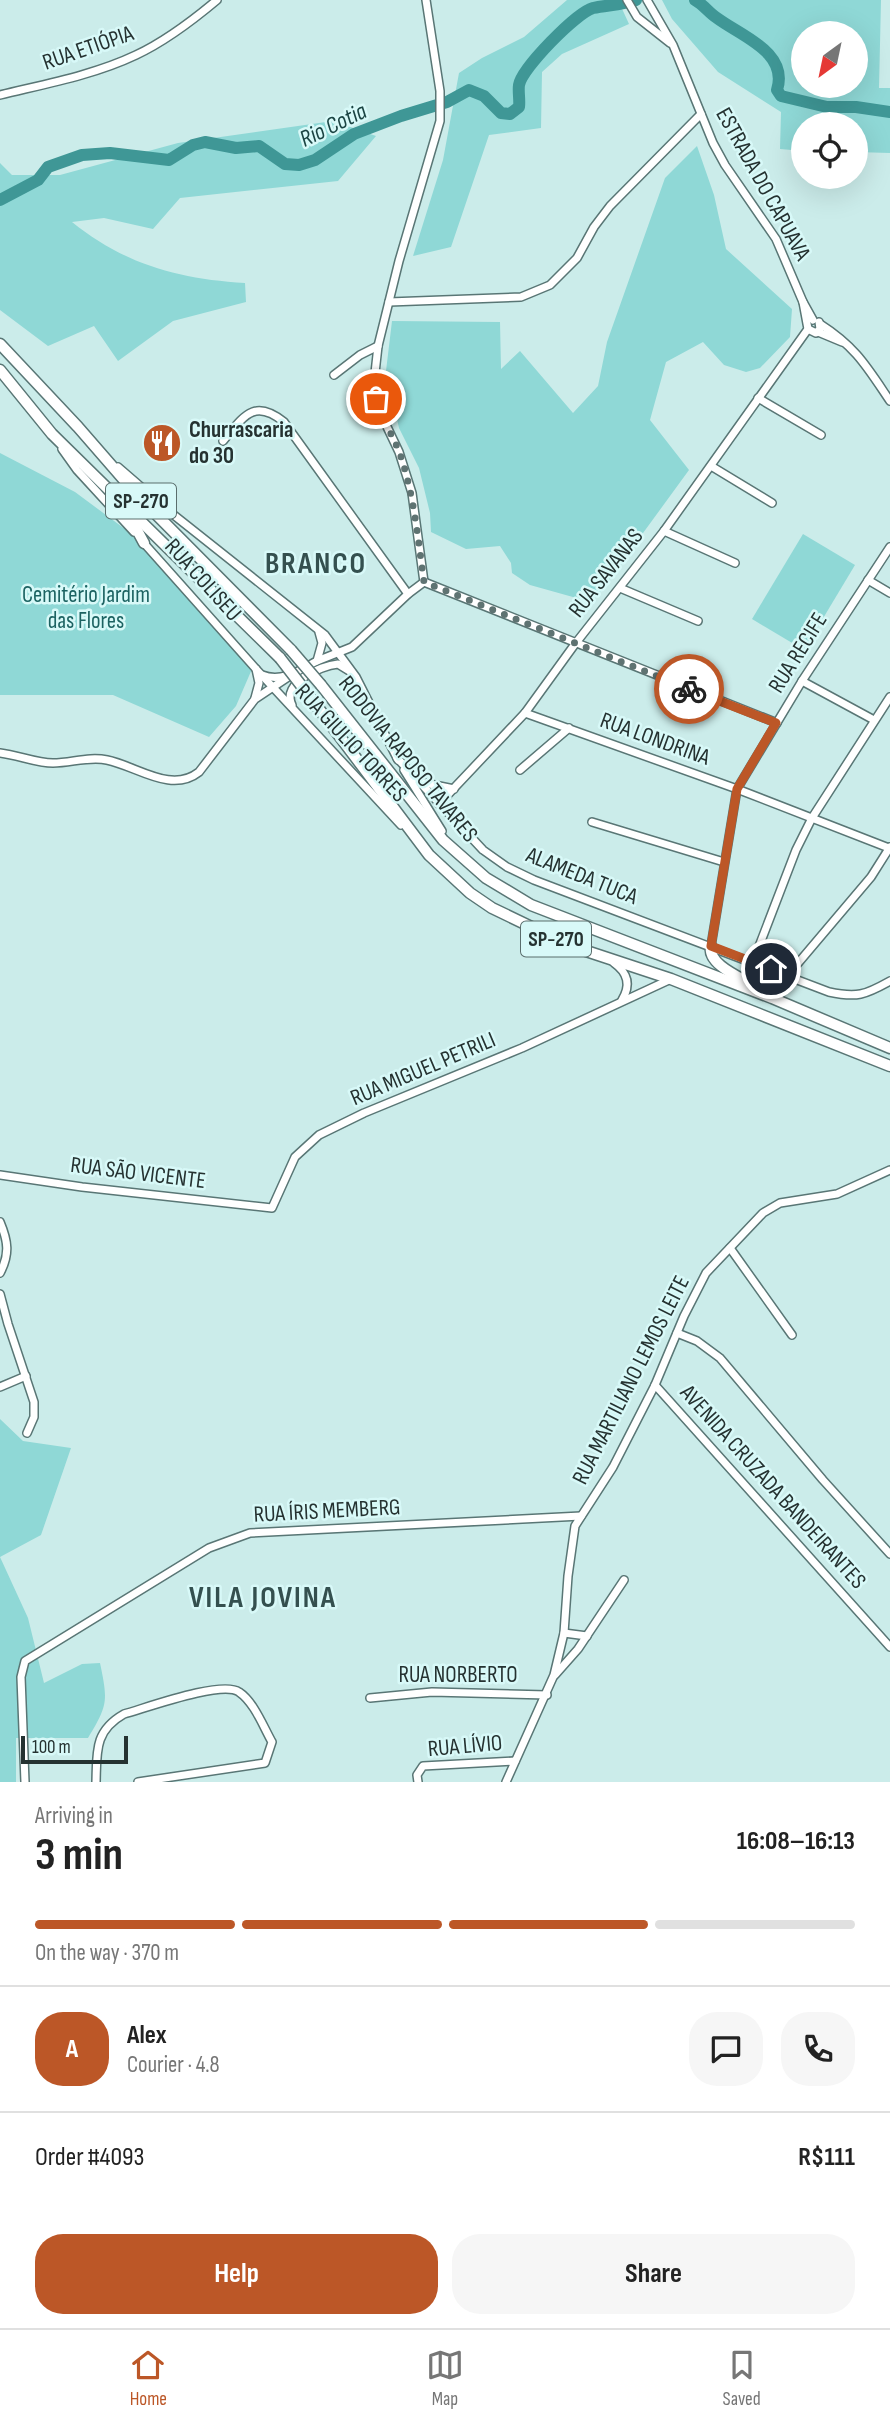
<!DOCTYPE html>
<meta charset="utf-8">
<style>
body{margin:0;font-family:"Sofia Sans Condensed",sans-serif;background:#f6f6f6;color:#222;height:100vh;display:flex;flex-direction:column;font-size:26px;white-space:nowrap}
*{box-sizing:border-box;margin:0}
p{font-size:23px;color:#767676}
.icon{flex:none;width:38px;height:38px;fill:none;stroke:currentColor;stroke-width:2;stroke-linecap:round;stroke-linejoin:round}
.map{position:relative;height:1782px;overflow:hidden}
.details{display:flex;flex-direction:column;background:#fff;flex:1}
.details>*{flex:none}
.needle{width:46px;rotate:213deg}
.controls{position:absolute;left:791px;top:21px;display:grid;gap:14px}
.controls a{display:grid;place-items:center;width:77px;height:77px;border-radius:50%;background:#fff;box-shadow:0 7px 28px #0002;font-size:35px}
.scale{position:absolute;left:21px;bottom:18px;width:107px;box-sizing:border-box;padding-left:7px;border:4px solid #253231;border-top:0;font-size:19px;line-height:24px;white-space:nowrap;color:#253231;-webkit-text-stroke:5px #d8f9f8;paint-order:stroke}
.pin{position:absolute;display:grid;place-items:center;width:60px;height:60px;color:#fff;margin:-30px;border:4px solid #fff;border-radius:50%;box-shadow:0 2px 7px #0007}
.courier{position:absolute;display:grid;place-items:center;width:70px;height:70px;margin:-35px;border:5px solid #bc5727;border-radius:50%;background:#fff;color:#222;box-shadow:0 2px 9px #0007}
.overview em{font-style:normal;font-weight:700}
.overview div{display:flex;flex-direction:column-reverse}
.overview{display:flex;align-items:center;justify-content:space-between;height:119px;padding:0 35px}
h1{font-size:46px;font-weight:700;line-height:52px}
.bar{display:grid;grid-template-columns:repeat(4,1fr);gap:10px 7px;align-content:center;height:84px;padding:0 35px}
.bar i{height:9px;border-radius:5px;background:#e0e0e0}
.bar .selected{background:#bc5727}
.bar p{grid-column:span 4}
.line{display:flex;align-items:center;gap:18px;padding:0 35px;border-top:2px solid #e0e0e0}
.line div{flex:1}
.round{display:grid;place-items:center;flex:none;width:74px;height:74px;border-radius:28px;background:#f6f6f6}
.cta{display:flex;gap:14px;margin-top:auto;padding:14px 35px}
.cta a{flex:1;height:80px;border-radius:28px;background:#bc5727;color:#fff;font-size:28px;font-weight:700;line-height:80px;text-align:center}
.cta a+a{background:#f6f6f6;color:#222}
.menu{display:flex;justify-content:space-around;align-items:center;height:98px;border-top:2px solid #e0e0e0;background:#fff;font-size:19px;color:#767676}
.menu a{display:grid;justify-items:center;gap:4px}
.menu .selected{color:#bc5727}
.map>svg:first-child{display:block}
.green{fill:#8fd8d6;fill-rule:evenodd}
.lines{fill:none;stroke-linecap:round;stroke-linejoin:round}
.river{stroke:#3f9796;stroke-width:12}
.minor-casing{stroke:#597675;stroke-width:10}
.highway-casing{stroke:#597675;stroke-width:13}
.minor{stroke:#fff;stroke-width:7}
.highway{stroke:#fff;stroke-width:10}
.highway-bridge-casing{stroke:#597675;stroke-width:13;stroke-linecap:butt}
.highway-bridge{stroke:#fff;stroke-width:10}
.done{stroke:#5f7372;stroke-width:7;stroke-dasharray:0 12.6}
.route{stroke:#bc5727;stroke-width:9}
.labels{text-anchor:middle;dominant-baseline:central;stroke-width:5;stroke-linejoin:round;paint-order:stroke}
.shield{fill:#d8f9f8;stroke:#5b6e6d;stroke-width:2}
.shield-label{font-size:21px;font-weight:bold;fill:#253231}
.street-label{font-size:23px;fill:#253231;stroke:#d8f9f8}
.poi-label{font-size:23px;font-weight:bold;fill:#253231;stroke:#d8f9f8;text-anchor:start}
.park-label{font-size:23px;fill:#1c6362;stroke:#d8f9f8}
.water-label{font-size:24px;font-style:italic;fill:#1b4443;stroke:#d8f9f8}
.district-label{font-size:30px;font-weight:bold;letter-spacing:2px;fill:#34504f;stroke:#d8f9f8}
</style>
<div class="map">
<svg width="890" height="1782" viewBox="0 0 890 1782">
<rect width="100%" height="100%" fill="#cbecea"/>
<g class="green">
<path d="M567,0h51l11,24 -67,30 -20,18 -1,56 -52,7 -38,112 -38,9 30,-96 16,-87 23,-15 42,-21z"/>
<path d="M662,0h219l-2,88h11v65l-34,-1v-28h-53v27l-23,-2 1,-37 -63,-40 -46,-53zM803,33h53v53h-53z"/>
<path d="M333,121l43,15 -38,45 -158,17 -27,31 -49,-11 -32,4c52,42 106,57 173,61l1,19 -73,19 -55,40 -24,-35 -46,20 -48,-36v-147l12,12h48l118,-32z"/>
<path d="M697,146l17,49 12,54 66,60 -2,28 -30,31 -14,4 -22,-7 -21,-23 -37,20 -16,58 39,50 -89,122 -20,7 -50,-14 -18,-12 -1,-10 -11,-17 -34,3 -35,-17 -1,-19 -11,-45 -20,-40 -13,-57 6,-50 108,1 1,47 19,-18 53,62 25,-27 9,-44 58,-164z"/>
<path d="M0,453l75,39 62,46 115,131 -16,37 -27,31 -96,-42h-113z"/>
<path d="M803,534l52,31 -51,85 -52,-31z"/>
<path d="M0,1419l23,22 48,7 -30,87 -41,22 28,61 16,65 38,-19 18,-1c8,38 8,42 -12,75h-72v44h-16z"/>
</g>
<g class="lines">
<g class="river">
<path d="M695,0c9,5 14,13 22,18 24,18 72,34 60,72l4,6 46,11h29l34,5"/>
<path d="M0,200l38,-20 10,-13 34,-12 28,-2 59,7 24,-15 12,-3 31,6 23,-2 26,18 14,1 16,-5 39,-26 47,-18 46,-14 22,-12 15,6 17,17 9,1 9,-7c1,-7 -1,-15 0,-22 3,-17 57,-72 74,-77 14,-3 28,-3 43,-8"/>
</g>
<g class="minor-casing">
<g id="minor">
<path d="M627,0l10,17 33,26"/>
<path d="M647,0l26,45 40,98 12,22 51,74 27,63 10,18"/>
<path d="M0,95c45,-11 94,-20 136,-40 30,-14 56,-34 81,-55"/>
<path d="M389,302l132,-5 29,-12 27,-27 17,-31 16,-21 91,-92"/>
<path d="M820,324c36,23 47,43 70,77"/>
<path d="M808,329l8,4 4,-4 -1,-7"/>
<path d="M818,332l24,10"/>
<path d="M334,375l26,-20 18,-9"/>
<path d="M758,398l63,37"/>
<path d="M223,441c21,-25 31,-43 61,-19l124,172"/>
<path d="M62,449l15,21 57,62"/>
<path d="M711,466l61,37"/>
<path d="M118,467l52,45 155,123 31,42 42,83"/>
<path d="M664,531l71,32"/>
<path d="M142,541l114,128 145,156"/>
<path d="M868,580l22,13"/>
<path d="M424,582l-12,-89 -13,-41 -20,-42 -5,-28 4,-36 21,-85 41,-140v-30l-14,-91"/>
<path d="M424,582l353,141"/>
<path d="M620,588l78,33"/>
<path d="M317,661l35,-14 56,-53 16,-12"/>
<path d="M262,675c20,8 38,-5 55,-14l5,-18 -3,-11"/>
<path d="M802,681l72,39"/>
<path d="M255,698l4,-15 -3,-14"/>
<path d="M292,705c-11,-22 28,-39 46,-41l13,8"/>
<path d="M525,713l212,76 152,59"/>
<path d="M0,753c18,2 36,10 53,10 18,0 36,-7 54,-3 30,6 64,34 92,12l56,-73 33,-22"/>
<path d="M397,758l86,92 24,17 27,13 295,112c28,6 36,3 61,-11"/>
<path d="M404,770l38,61"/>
<path d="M520,770l49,-42"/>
<path d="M420,782l34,7"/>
<path d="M439,804l86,-91 50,-69 89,-113 144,-202 -5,-27"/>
<path d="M592,822l132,40"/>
<path d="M711,946l26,-157 65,-108 88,-134"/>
<path d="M753,962l43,-112 16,-32 78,-121"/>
<path d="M614,963c14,10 17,22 8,37"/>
<path d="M788,975l83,-98 19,-30"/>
<path d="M0,1175l82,12 190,21 23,-51 24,-22 45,-22 158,-65 149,-69"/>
<path d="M0,1222c8,19 10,32 0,51"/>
<path d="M730,1248l62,87"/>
<path d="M0,1294l8,30 26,78v15l-7,16"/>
<path d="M677,1333l20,8 23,17 103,122 67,74"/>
<path d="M655,1385l235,262"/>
<path d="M0,1387l26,-11"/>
<path d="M564,1633l23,3"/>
<path d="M555,1675l23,-26 46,-69"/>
<path d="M370,1698l62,-6 115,3"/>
<path d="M25,1782l-4,-105 4,-16 184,-113 41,-15 331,-17"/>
<path d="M96,1782c1,-30 -2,-51 28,-68 22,-6 98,-34 115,-22 15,10 24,34 33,50l-7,21 -127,19"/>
<path d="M418,1782l-1,-7 6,-9 92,-5"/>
<path d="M506,1782l48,-107 10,-42 4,-57 7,-50 38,-59 42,-82 29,-69 22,-43 57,-60 17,-10 57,-9 53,-24"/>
</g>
</g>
<g class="highway-casing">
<g id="highway">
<path d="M0,344l78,83 60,69 153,154"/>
<path d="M0,370l52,64 228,224"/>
<path d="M130,517l14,26"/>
<path d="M321,685l122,155 43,38 45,27 241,93 118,50"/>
<path d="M307,693l122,162 41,38 22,15 79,38 100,33 219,87"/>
<path d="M711,946c-4,19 31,32 45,41"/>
</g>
</g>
<use href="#minor" class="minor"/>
<use href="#highway" class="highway"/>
<g class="highway-bridge-casing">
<g id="highway-bridge">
<path d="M291,650l30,35"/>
<path d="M280,658l27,35"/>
</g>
</g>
<use href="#highway-bridge" class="highway-bridge"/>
</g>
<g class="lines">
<path class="done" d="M376,399c5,19 17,36 24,55 14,41 18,85 24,128l265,107"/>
<path class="route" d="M689,689l87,34 -39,66 -26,157 60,23"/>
</g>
<defs>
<g id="restaurant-disc" transform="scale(2.0125)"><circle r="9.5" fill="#bc5727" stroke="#d8f9f8"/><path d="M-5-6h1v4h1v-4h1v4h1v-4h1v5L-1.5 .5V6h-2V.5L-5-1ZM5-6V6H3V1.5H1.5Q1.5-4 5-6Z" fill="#fff"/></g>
</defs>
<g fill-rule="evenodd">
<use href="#restaurant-disc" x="162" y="443"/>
</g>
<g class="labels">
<g class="shield">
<rect x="106" y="483.5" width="70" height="35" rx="5"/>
<rect x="521" y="921.5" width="70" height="35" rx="5"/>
</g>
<g class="shield-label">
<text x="141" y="501">SP-270</text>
<text x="556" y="939">SP-270</text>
</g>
<g class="street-label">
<text transform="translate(88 48) rotate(-19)">RUA ETIÓPIA</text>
<text transform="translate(763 184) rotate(61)">ESTRADA DO CAPUAVA</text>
<text transform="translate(606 573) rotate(-52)">RUA SAVANAS</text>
<text transform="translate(203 580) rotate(48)">RUA COLISEU</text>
<text transform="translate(798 653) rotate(-58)">RUA RECIFE</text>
<text transform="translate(655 739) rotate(20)">RUA LONDRINA</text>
<text transform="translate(351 743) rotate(47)">RUA GIULIO TORRES</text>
<text transform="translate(408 759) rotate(51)">RODOVIA RAPOSO TAVARES</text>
<text transform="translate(582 876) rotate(22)">ALAMEDA TUCA</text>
<text transform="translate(423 1069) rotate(-23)">RUA MIGUEL PETRILI</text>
<text transform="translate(138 1173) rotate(7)">RUA SÃO VICENTE</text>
<text transform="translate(631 1380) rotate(-63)">RUA MARTILIANO LEMOS LEITE</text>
<text transform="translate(773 1487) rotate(48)">AVENIDA CRUZADA BANDEIRANTES</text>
<text transform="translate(327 1511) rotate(-3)">RUA ÍRIS MEMBERG</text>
<text x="458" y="1675">RUA NORBERTO</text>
<text transform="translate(465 1746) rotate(-5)">RUA LÍVIO</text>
</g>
<g class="poi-label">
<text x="189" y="430">Churrascaria<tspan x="189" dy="26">do 30</tspan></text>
</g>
<g class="park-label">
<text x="86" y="595">Cemitério Jardim<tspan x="86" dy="26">das Flores</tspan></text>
</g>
<g class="water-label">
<text transform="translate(333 125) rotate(-26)">Rio Cotia</text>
</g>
<g class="district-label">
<text x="316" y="564">BRANCO</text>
<text x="263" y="1598">VILA JOVINA</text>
</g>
</g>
</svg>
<div class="controls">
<a><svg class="needle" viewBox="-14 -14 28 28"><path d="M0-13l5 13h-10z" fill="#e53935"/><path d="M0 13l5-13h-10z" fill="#767676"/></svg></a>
<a><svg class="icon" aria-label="locate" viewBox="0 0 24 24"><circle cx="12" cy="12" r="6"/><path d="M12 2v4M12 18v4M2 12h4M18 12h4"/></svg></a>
</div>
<div class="scale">100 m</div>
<div class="pin" style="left:376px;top:399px;background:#ea580c"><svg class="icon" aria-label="bag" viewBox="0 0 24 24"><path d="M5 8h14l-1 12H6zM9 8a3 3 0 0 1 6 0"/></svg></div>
<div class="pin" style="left:771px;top:969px;background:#1f2937"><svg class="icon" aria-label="home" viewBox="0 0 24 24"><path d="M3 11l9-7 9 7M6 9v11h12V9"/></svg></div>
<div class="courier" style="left:689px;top:689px"><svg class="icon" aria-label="bike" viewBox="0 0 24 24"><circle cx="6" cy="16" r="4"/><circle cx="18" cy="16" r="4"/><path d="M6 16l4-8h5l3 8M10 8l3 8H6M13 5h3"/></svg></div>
</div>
<section class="details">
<div class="overview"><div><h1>3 min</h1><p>Arriving in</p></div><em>16:08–16:13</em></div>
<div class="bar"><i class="selected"></i><i class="selected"></i><i class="selected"></i><i></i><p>On the way · 370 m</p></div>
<div class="line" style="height:126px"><b class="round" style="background:#bc5727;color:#fff">A</b><div><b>Alex</b><p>Courier · 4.8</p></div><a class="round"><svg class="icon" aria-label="chat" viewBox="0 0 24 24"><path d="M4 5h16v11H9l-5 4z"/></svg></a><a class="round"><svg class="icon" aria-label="phone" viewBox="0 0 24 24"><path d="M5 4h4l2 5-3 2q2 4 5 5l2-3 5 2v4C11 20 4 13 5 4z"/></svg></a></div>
<div class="line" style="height:91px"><div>Order #4093</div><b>R$111</b></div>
<div class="cta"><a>Help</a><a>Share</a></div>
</section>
<nav class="menu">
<a class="selected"><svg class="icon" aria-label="home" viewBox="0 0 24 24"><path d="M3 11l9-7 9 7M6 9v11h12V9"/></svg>Home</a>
<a><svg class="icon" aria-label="map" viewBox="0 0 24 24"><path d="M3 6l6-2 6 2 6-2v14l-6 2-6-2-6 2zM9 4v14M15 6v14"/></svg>Map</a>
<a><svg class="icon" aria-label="saved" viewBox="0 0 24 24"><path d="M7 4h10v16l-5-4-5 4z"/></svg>Saved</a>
</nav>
